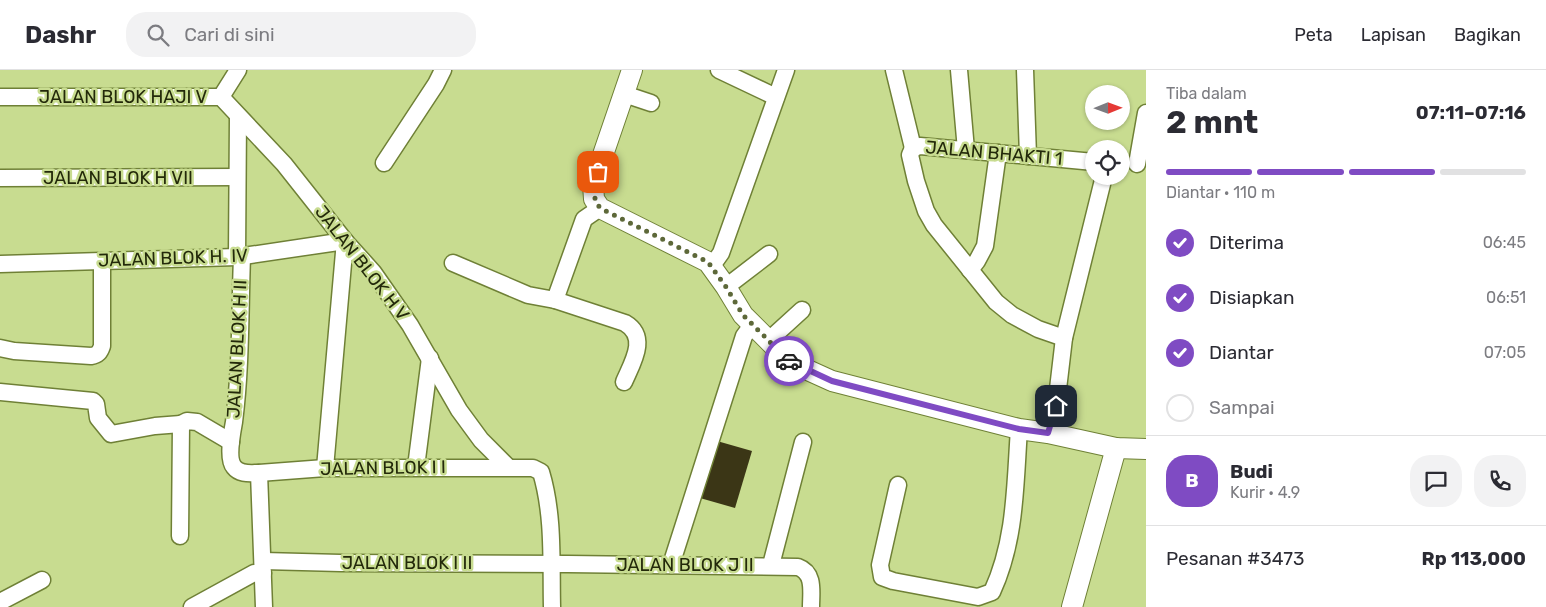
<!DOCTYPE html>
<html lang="id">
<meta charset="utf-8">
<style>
body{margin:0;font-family:Rubik,sans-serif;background:#f2f2f3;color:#2b2b33;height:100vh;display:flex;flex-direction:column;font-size:19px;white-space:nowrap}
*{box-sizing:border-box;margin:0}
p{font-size:16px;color:#7c7c81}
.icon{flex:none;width:28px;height:28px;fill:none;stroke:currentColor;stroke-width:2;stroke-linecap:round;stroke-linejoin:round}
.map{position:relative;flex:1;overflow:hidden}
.sheet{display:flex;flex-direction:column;background:#fff;width:400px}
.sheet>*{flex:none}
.needle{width:32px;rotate:89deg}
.buttons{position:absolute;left:1085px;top:15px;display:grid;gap:10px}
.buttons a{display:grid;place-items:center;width:45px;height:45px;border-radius:50%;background:#fff;box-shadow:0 1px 4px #0004;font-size:25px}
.pin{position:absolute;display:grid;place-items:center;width:42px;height:42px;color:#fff;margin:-21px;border-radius:10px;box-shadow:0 2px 8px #0006}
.courier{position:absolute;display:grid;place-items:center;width:50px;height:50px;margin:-25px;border:4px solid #7f4bc3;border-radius:50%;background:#fff;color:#222;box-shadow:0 1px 6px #0007}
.head em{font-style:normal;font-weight:700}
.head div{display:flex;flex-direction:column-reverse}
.head{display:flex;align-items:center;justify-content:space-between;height:85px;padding:0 20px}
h1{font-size:32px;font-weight:700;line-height:38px}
.bar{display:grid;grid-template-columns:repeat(4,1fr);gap:8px 5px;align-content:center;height:60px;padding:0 20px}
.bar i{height:6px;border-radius:4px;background:#e1e1e2}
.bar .current{background:#7f4bc3}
.bar p{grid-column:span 4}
.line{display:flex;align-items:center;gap:12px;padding:0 20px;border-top:1px solid #e1e1e2}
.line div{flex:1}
.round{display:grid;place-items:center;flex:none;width:52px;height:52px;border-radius:20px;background:#f2f2f3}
ol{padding:0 20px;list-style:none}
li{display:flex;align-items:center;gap:15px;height:55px}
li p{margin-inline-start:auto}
li .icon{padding:5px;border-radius:50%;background:#7f4bc3;color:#fff;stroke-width:4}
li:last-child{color:#7c7c81}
li i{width:28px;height:28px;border:2px solid #e1e1e2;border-radius:50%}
header{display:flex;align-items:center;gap:30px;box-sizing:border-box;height:70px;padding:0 25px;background:#fff;border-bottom:1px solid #e1e1e2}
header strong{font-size:24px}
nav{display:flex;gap:28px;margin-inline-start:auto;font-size:18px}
.search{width:350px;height:45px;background:#f2f2f3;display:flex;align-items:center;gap:12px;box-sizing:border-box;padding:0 18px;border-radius:20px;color:#7c7c81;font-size:19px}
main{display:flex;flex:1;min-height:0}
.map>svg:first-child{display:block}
.building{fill:#3b3616}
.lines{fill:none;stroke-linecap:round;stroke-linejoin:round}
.minor-casing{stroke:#6f8036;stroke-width:19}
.tertiary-casing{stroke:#6f8036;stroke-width:22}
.minor{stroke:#fff;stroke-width:16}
.tertiary{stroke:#fff;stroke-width:20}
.done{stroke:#5d6839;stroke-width:5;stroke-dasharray:0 9}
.route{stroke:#7f4bc3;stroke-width:6}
.labels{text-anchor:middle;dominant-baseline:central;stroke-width:5;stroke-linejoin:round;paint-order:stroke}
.street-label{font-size:18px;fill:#23290a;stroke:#c8dc90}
</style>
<header>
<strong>Dashr</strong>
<div class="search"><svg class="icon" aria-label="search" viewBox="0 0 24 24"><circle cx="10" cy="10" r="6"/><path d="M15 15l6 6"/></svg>Cari di sini</div>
<nav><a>Peta</a><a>Lapisan</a><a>Bagikan</a></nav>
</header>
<main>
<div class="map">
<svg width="1146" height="537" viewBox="0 0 1146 537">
<rect width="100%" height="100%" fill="#c8dc90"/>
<path class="building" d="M717,371l35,10 -17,57 -35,-10z"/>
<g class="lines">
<g class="minor-casing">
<g id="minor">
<path d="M719,0l57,27"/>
<path d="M894,0l19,78"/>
<path d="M959,0l7,80"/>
<path d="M1025,0l3,86"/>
<path d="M624,24l27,9"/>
<path d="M0,27h221l63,67 61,77 28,31 37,53 49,85 22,30 27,27"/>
<path d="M221,27l17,-27"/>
<path d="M913,78l-3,7 6,26 10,30 8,14 62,77 16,13 26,14 26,9"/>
<path d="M913,78l7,-2 174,16"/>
<path d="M384,93l52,-79 7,-14"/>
<path d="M1137,94l9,-51"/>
<path d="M0,108l237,-1"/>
<path d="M242,186c-2,55 -1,111 -8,166 -2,11 -7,37 0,45 6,8 17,6 25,6l5,134"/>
<path d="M237,187l1,-141"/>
<path d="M453,193l75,32 27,5 29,-81 16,-11"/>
<path d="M0,194l237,-7 108,-16 -20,227"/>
<path d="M711,197l10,-14 65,-183"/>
<path d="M970,200l7,-9 8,-15 13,-93"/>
<path d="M726,217l43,-33"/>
<path d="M555,230l70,23c24,14 7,40 -1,59"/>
<path d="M768,271l34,-31"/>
<path d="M0,278l14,3 77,5c7,-1 9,-4 11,-10v-85"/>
<path d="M0,322l93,9 3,3 2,14 13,16 44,-8 26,-2"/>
<path d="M1048,363l8,-27 8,-68 40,-162"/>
<path d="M416,397l14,-109"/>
<path d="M259,403l66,-5h208l8,4c13,43 10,90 11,135"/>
<path d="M898,415l-18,80 2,12 11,4 85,16 14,-5c24,-52 23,-107 27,-163"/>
<path d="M180,466l1,-112 6,-3 10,1 34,20"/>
<path d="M263,491l78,2 227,1 230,3c17,6 13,25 13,40"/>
<path d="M671,495l73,-229 8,-11"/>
<path d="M771,495l32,-123"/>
<path d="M0,532l42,-22"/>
<path d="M192,537l62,-34h9"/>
</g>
</g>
<g class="tertiary-casing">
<g id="tertiary">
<path d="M632,0l-39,114 1,15 6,9 108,54 18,25 17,28 47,47 42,19 187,48 29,4 68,15 30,1"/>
<path d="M1072,537l44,-159"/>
</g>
</g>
<use href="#minor" class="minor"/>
<use href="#tertiary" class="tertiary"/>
</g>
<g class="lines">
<path class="done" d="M598,102c-5,14 -7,23 2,36l108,54 18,25 17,28 46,46"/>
<path class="route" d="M789,291l43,20 187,48 29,4 8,-27"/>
</g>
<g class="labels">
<g class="street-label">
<text x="123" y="27">JALAN BLOK HAJI V</text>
<text transform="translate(994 83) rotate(5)">JALAN BHAKTI 1</text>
<text x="118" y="108">JALAN BLOK H VII</text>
<text transform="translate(173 188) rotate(-2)">JALAN BLOK H. IV</text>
<text transform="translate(362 193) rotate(52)">JALAN BLOK H V</text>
<text transform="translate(237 279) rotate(-87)">JALAN BLOK H II</text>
<text transform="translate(383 398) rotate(-1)">JALAN BLOK I I</text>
<text x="407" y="493">JALAN BLOK I II</text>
<text x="685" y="495">JALAN BLOK J II</text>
</g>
</g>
</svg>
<div class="buttons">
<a><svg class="needle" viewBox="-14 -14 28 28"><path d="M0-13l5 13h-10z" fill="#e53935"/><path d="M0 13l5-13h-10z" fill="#7c7c81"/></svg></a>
<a><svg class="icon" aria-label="locate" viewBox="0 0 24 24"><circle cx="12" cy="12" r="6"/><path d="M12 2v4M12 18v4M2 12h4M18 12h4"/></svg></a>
</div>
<div class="pin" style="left:598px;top:102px;background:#ea580c"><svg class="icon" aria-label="bag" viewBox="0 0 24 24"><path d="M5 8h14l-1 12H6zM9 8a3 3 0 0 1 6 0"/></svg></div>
<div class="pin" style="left:1056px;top:336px;background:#1f2937"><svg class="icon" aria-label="home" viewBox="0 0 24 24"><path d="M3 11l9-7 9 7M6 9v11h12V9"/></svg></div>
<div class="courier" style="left:789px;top:291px"><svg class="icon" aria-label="car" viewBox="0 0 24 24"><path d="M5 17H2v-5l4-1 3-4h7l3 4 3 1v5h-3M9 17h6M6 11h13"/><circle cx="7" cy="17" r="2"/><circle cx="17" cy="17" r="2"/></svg></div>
</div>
<section class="sheet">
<div class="head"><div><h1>2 mnt</h1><p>Tiba dalam</p></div><em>07:11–07:16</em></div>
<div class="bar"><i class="current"></i><i class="current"></i><i class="current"></i><i></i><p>Diantar · 110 m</p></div>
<ol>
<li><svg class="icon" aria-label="check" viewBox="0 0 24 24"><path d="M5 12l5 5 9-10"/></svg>Diterima<p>06:45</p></li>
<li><svg class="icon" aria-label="check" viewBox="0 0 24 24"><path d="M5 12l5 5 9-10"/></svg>Disiapkan<p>06:51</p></li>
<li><svg class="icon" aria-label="check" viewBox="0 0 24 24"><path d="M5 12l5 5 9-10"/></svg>Diantar<p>07:05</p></li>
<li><i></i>Sampai</li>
</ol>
<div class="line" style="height:90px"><b class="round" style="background:#7f4bc3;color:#fff">B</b><div><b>Budi</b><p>Kurir · 4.9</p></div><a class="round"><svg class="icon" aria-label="chat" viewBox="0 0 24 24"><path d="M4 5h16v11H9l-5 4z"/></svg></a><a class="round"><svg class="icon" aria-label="phone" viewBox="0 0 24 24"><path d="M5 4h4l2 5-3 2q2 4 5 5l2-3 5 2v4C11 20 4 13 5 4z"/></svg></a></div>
<div class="line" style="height:65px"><div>Pesanan #3473</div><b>Rp 113,000</b></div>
</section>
</main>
